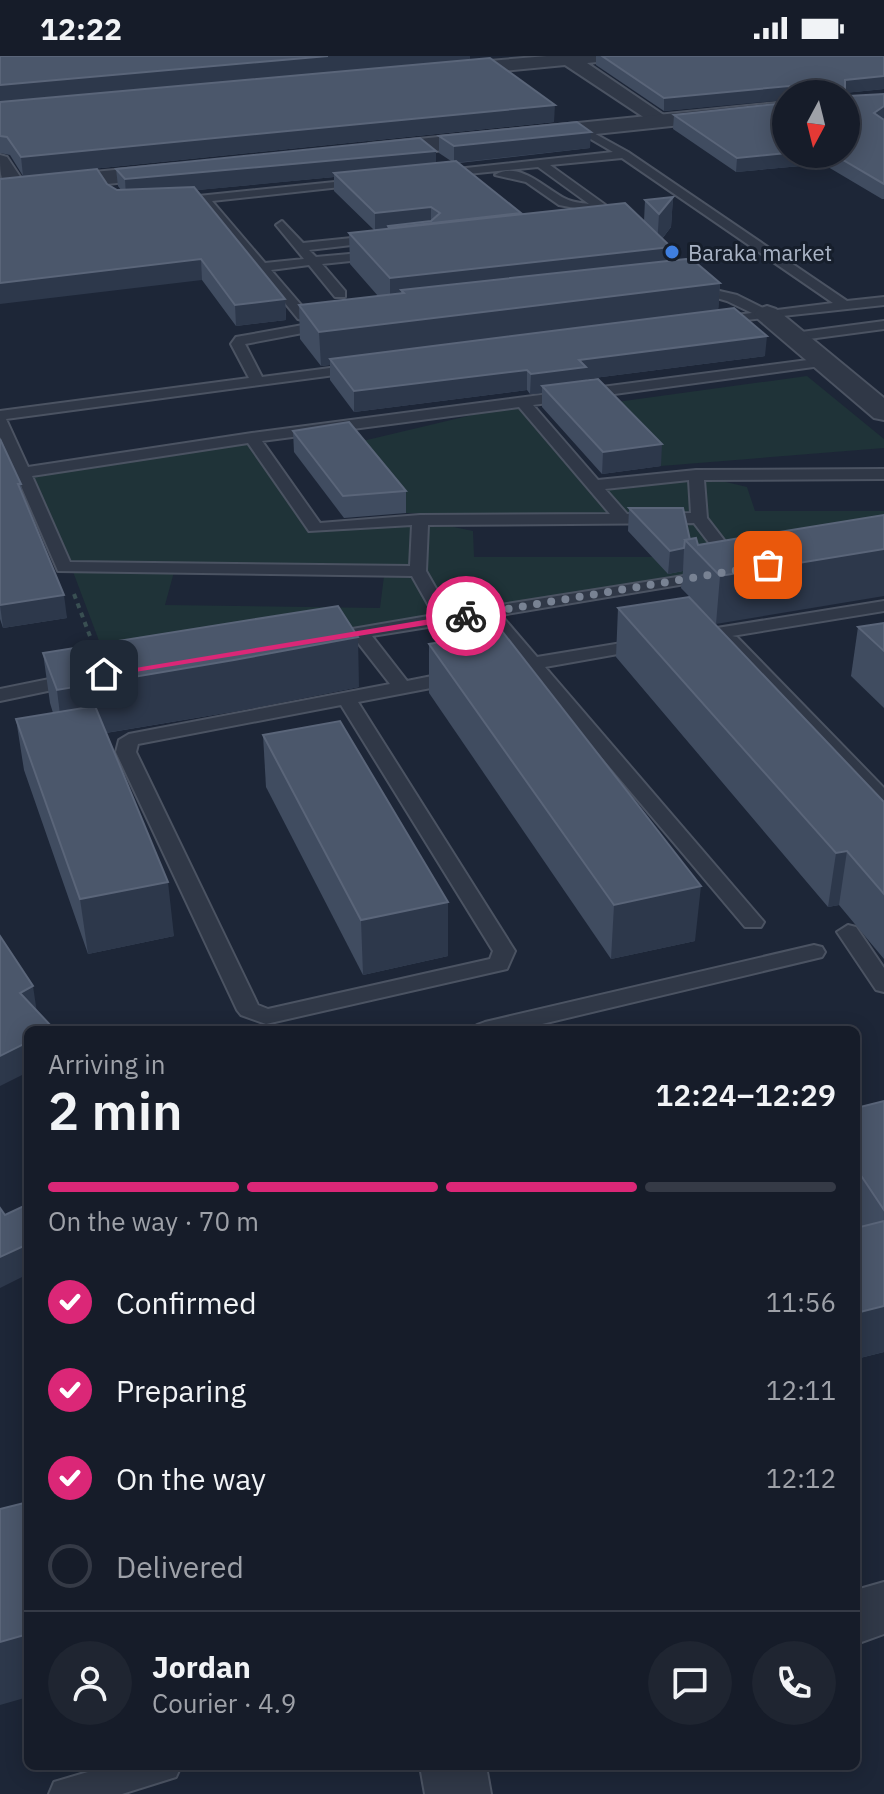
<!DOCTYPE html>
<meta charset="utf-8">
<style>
body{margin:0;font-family:"IBM Plex Sans",sans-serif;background:#1f2531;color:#f1f3f6;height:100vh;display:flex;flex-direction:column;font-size:30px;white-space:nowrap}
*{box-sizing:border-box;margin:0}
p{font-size:26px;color:#9ea1a8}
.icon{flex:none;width:44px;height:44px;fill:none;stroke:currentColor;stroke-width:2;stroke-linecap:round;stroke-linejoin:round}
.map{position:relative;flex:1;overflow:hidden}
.panel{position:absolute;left:24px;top:970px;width:836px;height:744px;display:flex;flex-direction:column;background:#161c29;border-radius:12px;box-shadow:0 4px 20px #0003,0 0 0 2px #353a46}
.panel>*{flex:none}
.needle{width:52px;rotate:187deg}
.controls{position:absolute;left:772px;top:24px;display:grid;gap:16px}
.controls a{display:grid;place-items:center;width:88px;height:88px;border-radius:50%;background:#161c29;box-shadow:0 4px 20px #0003,0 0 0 2px #353a46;font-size:40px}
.pin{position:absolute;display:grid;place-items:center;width:68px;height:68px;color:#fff;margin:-34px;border-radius:16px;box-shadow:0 4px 12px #0006}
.courier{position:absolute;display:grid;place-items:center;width:80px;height:80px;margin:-40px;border:6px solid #db2777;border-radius:50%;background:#fff;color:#222;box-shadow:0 2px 10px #0007}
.headline em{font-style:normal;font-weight:600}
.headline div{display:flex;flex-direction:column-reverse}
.headline{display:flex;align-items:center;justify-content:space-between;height:136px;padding:0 24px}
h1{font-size:52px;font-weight:600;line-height:60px}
.bar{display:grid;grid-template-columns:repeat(4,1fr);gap:12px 8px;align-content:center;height:96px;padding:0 24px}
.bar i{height:10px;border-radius:6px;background:#353a46}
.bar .active{background:#db2777}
.bar p{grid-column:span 4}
.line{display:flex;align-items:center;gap:20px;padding:0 24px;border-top:2px solid #353a46}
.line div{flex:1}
.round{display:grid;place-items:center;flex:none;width:84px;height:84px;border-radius:42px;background:#1f2531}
ol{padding:0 24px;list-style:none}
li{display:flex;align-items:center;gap:24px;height:88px}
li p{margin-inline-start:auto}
li .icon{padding:8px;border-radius:50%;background:#db2777;color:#fff;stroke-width:4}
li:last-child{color:#9ea1a8}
li i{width:44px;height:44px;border:4px solid #353a46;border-radius:50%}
.status{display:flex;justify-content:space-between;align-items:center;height:56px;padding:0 40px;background:#161c29;direction:ltr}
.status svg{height:22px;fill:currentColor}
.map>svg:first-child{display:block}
.green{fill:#1f3338}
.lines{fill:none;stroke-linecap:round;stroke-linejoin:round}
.service-casing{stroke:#4b5362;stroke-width:4}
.minor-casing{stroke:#4b5362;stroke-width:4}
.tertiary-casing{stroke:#4b5362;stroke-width:4}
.path{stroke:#394f52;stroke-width:4;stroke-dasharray:5 5;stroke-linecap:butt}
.service{fill:#303847;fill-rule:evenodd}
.minor{fill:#303847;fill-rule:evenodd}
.tertiary{fill:#303847;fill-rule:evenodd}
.wall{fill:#404c60}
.shaded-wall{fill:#2d384b}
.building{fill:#4b576b;stroke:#5a6579;stroke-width:2}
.route{fill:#db2777}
.done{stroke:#788293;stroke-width:8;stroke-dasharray:0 14.4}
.shop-dot{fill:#3f7fe0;stroke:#161e2b;stroke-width:3}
.labels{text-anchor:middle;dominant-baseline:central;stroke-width:6;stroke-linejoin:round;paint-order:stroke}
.far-poi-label{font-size:22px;fill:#a9b3c5;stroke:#161e2b;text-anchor:start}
</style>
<div class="status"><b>12:22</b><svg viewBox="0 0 49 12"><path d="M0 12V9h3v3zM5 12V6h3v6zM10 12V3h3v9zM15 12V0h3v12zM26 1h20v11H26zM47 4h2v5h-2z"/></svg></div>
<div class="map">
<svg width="884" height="1738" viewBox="0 0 884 1738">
<rect width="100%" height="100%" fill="#1d2637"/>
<g class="green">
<path d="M807,320l77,63v9l-223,18 -59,-62z"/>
<path d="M523,347l71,82 102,-10 51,12 8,24h129v30l-145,29 -629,100 -38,-101 102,3 -9,33 215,3 4,-32 27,-4 -343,-8 -46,-91 230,-35 63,90 105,-8 53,11 1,26h212l-5,-26 16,-12 -73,1 -218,-7 -56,-69z"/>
</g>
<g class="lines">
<g class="service-casing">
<g id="service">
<path d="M581,70l47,26 219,149 37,-4v8l-174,19v-6l42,-5 -25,-12 -38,-11v-6l48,11 32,16 64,-8 -211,-145 -72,7 75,54 2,3 -6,4 -19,-13 -43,-8 -33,-23 -31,-7c23,-15 50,13 69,23 7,4 17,5 25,6l-51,-37 -100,10 -6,-3 6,-3 175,-19 -36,-21v-4z"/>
<path d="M364,123l6,3 -2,2 -156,17 53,62 39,-4 -28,-34 6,-4 21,22 78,-8 2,3 -6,4 -68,8 7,7 67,-6 2,3 -6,4 -57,6 23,27v6h-10l-26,-32 -38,5 37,43 25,9 -4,6 -84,16 17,33 98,-13 5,1v6l-359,48 22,48 224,-34 571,-75 7,4 -2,3 -295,40 65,75 98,-10 188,-1v10l-180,1 3,38 37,48 -8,5 -6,-1 -36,-47 -266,2 -2,46 24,42 265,-42 2,4 -2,4 -6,1 -208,35 36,42 109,-18 6,1 3,4 -9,5 -101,18 219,255 -3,5h-16l-217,-257 -35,3 -3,-4 3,-4 27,-5 -36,-42 -112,18 35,45 50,-10 9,6 -9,6 -99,19 157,249 -8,18 -241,55 -25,-9 -4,-5 -121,-258 3,-12 10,-6 261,-50 -35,-45 -26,4 -9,-5 9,-5 105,-18 -22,-39 -354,-5 -58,-134v-26l249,-33 -18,-34 5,-7 78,-14 -16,-4 -92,-113c-11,-4 -25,1 -33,-5l6,-3zM519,351l91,107 -190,1 -100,8 -58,-82zM248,387l61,88 103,-6 -2,41 -340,-4 -38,-86zM689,424l2,33 -64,1 -22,-25zM341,649l152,246 -3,8 -222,50 -10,-4 -122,-253 2,-8z"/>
<path d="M884,265v8l-90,12 -7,-4 7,-4z"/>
<path d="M884,545v10l-152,25 5,1 147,151v18l-7,-2 -152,-159 -3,-4 4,-4 -34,5 -9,-5 9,-5z"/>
<path d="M74,618l9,6 -2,4 -81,17v-12z"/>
<path d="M848,869l8,2 28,41v24l-8,-2 -39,-58z"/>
<path d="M814,889l8,2 3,5 -3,5 -305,73h-44l4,-5 8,-3z"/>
<path d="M108,1710h73l-5,11 -54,17h-73l5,-12z"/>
</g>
</g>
<g class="minor-casing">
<g id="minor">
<path d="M547,0h70l-9,5 -21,2 84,57 -10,6 -7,-2 -89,-59 -123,12 -9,-6 9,-6z"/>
<path d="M0,99l7,2 20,30 -3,5h-16c-8,-13 -8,-22 -8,-37z"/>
<path d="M767,250l9,3 108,89v22l-10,-2 -116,-99 -4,-5 4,-5z"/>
<path d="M884,1526v52l-28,10v-54z"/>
<path d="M420,1710h66l5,28h-66z"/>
</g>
</g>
<g class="tertiary-casing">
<g id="tertiary">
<path d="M786,46v12l-417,44 -11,-7 11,-7z"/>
<path d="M177,108l8,2 3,5 -3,5 -185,19v-14z"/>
</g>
</g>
<path class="path" d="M74,538l22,58"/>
<use href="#service" class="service"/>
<use href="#minor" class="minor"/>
<use href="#tertiary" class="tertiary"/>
</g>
<g class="wall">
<path d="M596,0h288v33l-220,22 -68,-46z"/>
<path d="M884,38v105h-2l-59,-35 -87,8 -63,-43 1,-14 112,39h60l2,-58z"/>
<path d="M0,46l554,20 -531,54 -13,-21 -10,-2z"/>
<path d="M439,80l151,12 -131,15 62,50 123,8 1,-21 28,-3 -2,30 -9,12 8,22 50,22 -2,27 47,46 -179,23 75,87 -59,8 -60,-67v-14l-12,1 -3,-4 -173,22 -24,-32v-15l-9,1 -21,-27 -1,-34 79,-9 -28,-32 -1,-31 25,-3 -40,-39v-14l-137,13 88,109 1,21 -50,6 -34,-46 -95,-96 10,6h4l-3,-4 -2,-17 320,-18v12l15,-2 -12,-8z"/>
<path d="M293,375l113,60v22l-62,5 -50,-66z"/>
<path d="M0,383l21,45 2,14 44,120 -64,10 -3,-9z"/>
<path d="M629,452l69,37 81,-10v-3l105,-17 -168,109 -35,-36 2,-17 -15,3 -40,-43z"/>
<path d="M618,552l266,194v157l-45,-54 -11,2 -212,-250z"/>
<path d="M884,567v85l-33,-32 7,-49z"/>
<path d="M429,588l266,297 -84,18 -182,-266z"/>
<path d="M43,597l316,34 -122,24 -131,22 68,203 -86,18 -64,-184 -8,-51 37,-6 -3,-10z"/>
<path d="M263,679l185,221 -85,19 -97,-188z"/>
<path d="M884,1045v251l-28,7v-251z"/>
</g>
<g class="shaded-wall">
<path d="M328,0h142v4l-470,42v-17z"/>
<path d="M884,20v13l-40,4 1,-13z"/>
<path d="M789,30v8h-3v6l-122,11v-13z"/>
<path d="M555,49l-1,17 -531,54 -2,-19z"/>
<path d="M884,50v12l-12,9 2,-14z"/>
<path d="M591,76l-1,16 -136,15v-17z"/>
<path d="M436,95v17l-102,5v4l-208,20 -1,-18z"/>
<path d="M786,97l38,1 -1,10 -87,8 1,-14z"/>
<path d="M673,141l-2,30 -14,18 2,-31z"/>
<path d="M431,151v16l-42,5 -1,-2v4l-13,2v-19z"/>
<path d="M671,191l-3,32 -267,11v19l-11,1v-32z"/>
<path d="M201,203l1,21 -202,24v-21z"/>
<path d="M720,227l-2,33 -388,43v6l-9,1 -2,-34z"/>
<path d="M285,243l1,21 -50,6 -1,-21z"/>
<path d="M767,280l-2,20 -179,23 -1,8 -43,-1v7l-12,1 1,-20 48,-14z"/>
<path d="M527,314v20l-173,22v-21z"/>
<path d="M662,388l-1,22 -59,8 1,-22z"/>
<path d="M684,492l-1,23 -15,3 2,-23z"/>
<path d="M884,493v47l-168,28 4,-48z"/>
<path d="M64,539l3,23 -64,10 -3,-23z"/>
<path d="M358,581l1,50 -122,24 -174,29 -6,-50z"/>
<path d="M847,795l-8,54 -11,2 8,-54z"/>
<path d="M168,826l6,54 -86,18 -8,-55z"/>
<path d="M701,830l-6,55 -84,18 3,-54z"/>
<path d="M448,846v54l-85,19 -2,-55z"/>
<path d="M33,930l4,27 -17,-20z"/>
<path d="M28,986v30l-28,14v-30z"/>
<path d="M28,1188v30l-28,14v-31z"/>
<path d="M884,1250v46l-28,7v-46z"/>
<path d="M28,1578v63l-28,8v-63z"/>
</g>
<g class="building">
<path d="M0,0h328l-328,29z"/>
<path d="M602,0h282v20l-39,4v14h-56v-8l-125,12z"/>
<path d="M490,2l65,47 -534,52 -14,-20 -7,-1v-34z"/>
<path d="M884,38v12l-10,7 10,7v64l-51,-30h13v-59l2,1z"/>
<path d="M786,47v50l-49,5 -63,-43z"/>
<path d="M577,66l14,10 -137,14 -15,-10z"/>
<path d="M420,82l16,13 -311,28 -9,-10z"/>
<path d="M456,105l65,52 -132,15 -1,-2 43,-5 9,-8 -9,-6 -56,6 -41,-40z"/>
<path d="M97,113l10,15 10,6 77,-3 91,112 -50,6 -34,-46 -201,24v-104z"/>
<path d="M673,141l-14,17 -14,-14z"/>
<path d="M625,147l46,44 -281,31 -41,-45z"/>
<path d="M686,203l8,2 26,22 -401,49 -20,-27 105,-12 -3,-3z"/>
<path d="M734,252l33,28 -188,24 7,7 -55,7 -4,-4 -173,21 -24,-32z"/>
<path d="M598,323l64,65 -59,8 -61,-66z"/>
<path d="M349,366l57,69 -63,5 -50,-65z"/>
<path d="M0,383l21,45h-3l46,111 -64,10z"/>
<path d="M629,452h54l7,32h-5l-1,8 -14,3z"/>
<path d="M884,459v34l-164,27 -35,-36 11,-2 2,7 78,-13 5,5 -2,-5z"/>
<path d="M689,541l195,205v92l-37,-43 -11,2 -218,-245z"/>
<path d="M338,550l20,31 -124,23 -177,30 -14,-37z"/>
<path d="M884,567v28l-26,-24z"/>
<path d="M502,575l199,255 -87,19 -185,-261z"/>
<path d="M95,650l73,176 -88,17 -64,-180z"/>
<path d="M340,665l108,181 -87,18 -98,-185z"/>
<path d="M0,880l33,50 -13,7 34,36 -26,1v12l-28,14z"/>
<path d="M884,1045v109l-28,-42v-60z"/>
<path d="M28,1148v40l-28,13v-49l5,7z"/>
<path d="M884,1165v85l-28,7v-85z"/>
<path d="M28,1446v132l-28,8v-133z"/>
</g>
<path class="route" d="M466,557l4,1v4l-366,59 -5,-3z"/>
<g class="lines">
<path class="done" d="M466,560l302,-51"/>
</g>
<circle class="shop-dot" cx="672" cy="196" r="8"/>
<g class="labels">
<g class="far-poi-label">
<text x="688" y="196">Baraka market</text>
</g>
</g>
</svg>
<div class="controls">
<a><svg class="needle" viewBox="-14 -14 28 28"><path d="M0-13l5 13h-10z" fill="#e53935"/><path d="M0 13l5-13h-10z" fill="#9ea1a8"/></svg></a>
</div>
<div class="pin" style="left:768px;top:509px;background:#ea580c"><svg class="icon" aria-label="bag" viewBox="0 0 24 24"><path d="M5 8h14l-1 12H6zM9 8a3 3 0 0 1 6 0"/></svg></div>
<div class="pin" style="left:104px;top:618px;background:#1f2937"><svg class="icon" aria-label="home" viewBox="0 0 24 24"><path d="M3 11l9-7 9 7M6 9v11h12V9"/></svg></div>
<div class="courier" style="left:466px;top:560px"><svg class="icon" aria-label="bike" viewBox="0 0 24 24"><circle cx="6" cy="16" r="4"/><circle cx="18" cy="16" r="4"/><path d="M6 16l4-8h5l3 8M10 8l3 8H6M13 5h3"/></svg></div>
<section class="panel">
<div class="headline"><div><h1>2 min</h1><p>Arriving in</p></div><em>12:24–12:29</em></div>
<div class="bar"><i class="active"></i><i class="active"></i><i class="active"></i><i></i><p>On the way · 70 m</p></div>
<ol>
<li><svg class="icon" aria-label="check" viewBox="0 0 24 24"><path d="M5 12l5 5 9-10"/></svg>Confirmed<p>11:56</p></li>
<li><svg class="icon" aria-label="check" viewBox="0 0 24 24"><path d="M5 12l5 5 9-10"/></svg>Preparing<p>12:11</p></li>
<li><svg class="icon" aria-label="check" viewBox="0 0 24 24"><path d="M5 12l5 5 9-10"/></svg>On the way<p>12:12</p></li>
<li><i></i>Delivered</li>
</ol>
<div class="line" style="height:144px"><a class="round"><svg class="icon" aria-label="person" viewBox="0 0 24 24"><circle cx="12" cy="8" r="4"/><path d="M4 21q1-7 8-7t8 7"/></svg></a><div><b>Jordan</b><p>Courier · 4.9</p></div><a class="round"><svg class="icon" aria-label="chat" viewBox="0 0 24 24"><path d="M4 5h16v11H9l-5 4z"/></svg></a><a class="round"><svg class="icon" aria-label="phone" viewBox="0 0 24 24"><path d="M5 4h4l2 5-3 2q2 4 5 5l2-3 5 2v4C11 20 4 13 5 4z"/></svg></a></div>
</section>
</div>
